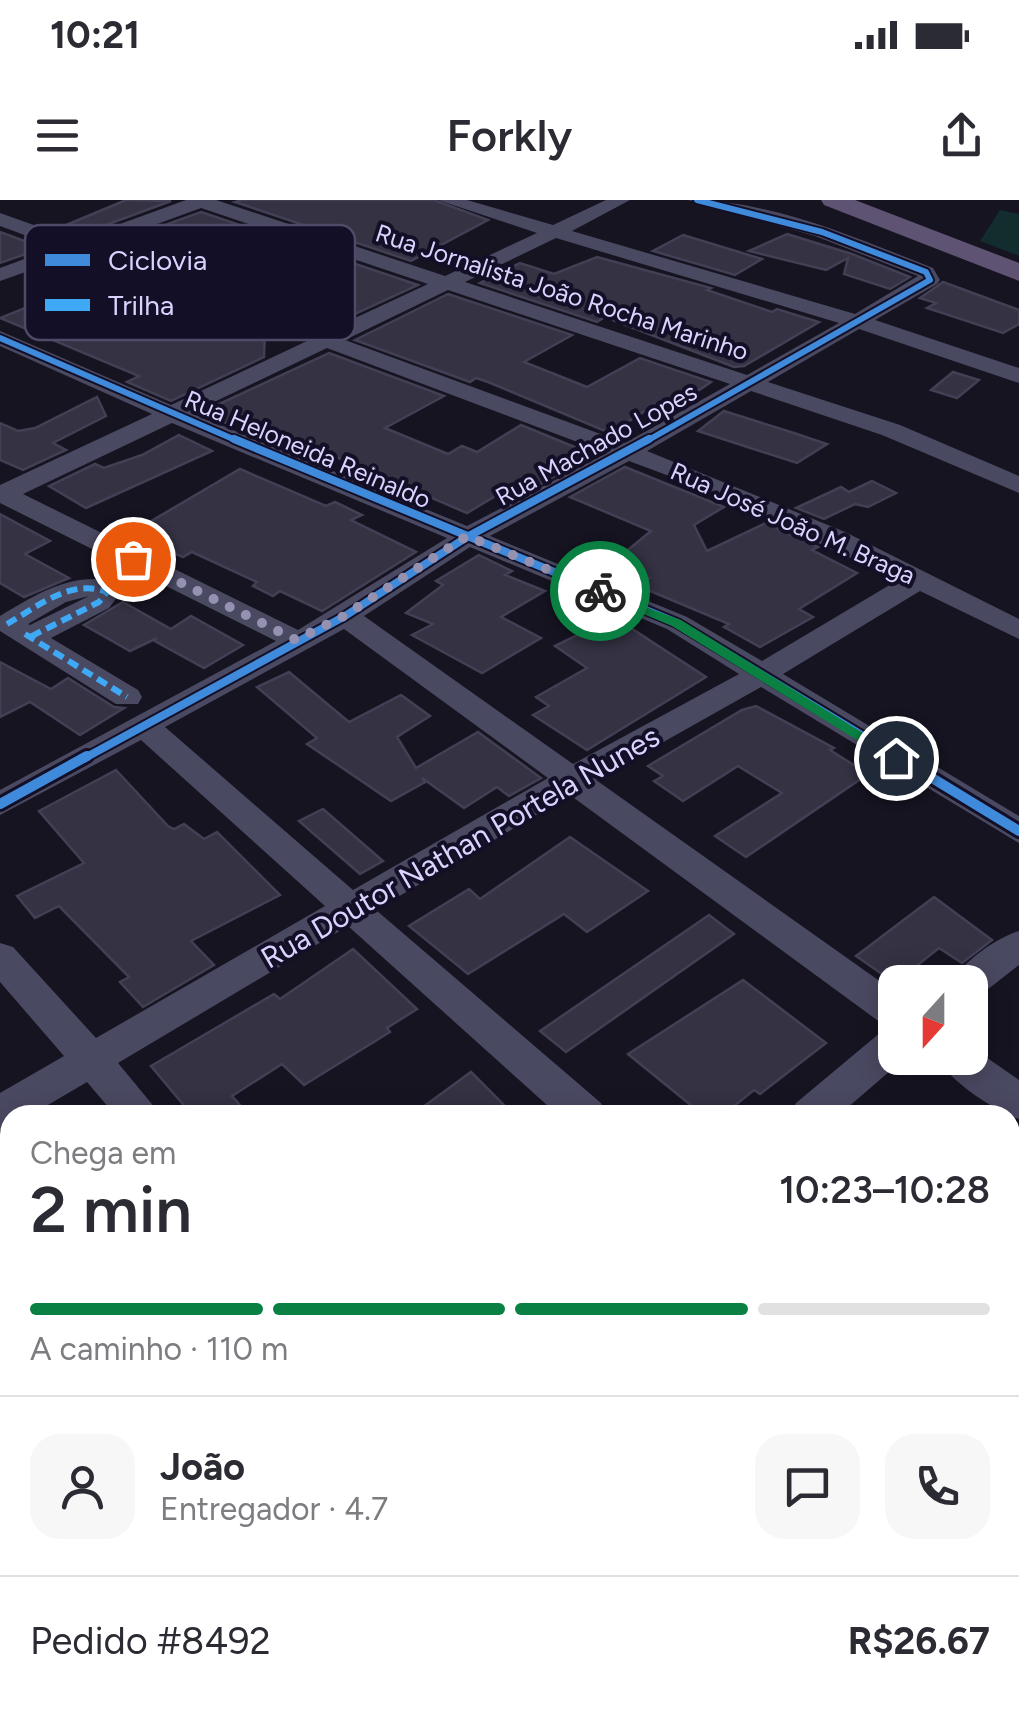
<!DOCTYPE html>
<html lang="pt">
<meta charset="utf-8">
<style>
body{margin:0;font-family:Figtree,sans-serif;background:#f7f7f7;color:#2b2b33;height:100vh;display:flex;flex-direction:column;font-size:38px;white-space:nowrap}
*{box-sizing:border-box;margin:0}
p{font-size:32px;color:#7c7c81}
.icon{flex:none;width:55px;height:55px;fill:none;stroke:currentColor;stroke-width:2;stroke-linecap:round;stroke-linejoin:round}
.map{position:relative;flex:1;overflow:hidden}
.sheet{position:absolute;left:0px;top:905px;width:1020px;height:620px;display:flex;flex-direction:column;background:#fff;border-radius:30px 30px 0 0;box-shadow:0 5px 25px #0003}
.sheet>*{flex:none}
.needle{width:65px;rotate:201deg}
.buttons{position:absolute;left:878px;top:765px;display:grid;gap:20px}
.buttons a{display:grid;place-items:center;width:110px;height:110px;border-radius:20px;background:#fff;box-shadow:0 5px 25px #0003;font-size:50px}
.pin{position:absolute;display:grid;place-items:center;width:85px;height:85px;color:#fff;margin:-42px;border:5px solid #fff;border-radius:50%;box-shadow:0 2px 10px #0007}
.courier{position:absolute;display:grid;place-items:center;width:100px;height:100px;margin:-50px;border:8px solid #0b8043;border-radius:50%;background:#fff;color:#222;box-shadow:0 2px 12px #0007}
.head em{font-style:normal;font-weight:600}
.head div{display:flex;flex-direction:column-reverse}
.head{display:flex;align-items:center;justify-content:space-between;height:170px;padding:0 30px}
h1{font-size:65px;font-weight:600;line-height:75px}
.bar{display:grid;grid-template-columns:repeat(4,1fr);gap:15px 10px;align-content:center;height:120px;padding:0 30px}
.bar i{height:12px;border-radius:8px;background:#e1e1e2}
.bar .on{background:#0b8043}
.bar p{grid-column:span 4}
.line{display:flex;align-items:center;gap:25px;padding:0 30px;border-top:2px solid #e1e1e2}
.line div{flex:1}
.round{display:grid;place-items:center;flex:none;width:105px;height:105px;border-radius:30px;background:#f7f7f7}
.status{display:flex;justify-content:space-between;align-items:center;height:70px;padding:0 50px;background:#fff;direction:ltr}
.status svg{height:28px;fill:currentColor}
header{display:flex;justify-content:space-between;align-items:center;height:130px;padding:0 30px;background:#fff;font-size:45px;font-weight:600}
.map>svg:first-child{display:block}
.green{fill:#132c2d}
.building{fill:#343243;stroke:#433f54;stroke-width:2.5}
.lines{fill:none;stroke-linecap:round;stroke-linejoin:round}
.minor{fill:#4a4962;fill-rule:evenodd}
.major{fill:#5e5373;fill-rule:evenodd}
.quiet{stroke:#3fa9f5;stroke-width:6;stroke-dasharray:11 6;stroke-linecap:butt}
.cycleway-far2-casing{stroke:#130f26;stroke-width:10}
.cycleway-far1-casing{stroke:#130f26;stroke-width:12}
.cycleway-casing{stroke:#130f26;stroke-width:16}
.cycleway-far2{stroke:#408adc;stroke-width:6}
.cycleway-far1{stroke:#408adc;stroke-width:8}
.cycleway{stroke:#408adc;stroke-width:10}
.route{fill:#0b8043}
.done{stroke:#9591b1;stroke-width:10;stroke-dasharray:0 18}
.labels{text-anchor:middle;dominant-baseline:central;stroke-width:8;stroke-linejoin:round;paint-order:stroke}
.far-street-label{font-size:25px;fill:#d9d4ff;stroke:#130f26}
.street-label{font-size:30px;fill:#d9d4ff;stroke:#130f26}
.key{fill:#130f26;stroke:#4e4a67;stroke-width:2.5}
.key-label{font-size:28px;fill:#d9d4ff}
</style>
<div class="status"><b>10:21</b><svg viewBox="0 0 49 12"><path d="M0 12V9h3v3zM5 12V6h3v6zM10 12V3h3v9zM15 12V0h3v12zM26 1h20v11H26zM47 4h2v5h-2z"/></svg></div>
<header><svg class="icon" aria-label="menu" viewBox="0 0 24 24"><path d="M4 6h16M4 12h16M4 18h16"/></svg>Forkly<svg class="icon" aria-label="share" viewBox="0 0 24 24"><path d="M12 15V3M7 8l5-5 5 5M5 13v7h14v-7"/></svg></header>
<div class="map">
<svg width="1019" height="1525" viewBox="0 0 1019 1525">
<rect width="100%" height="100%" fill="#161421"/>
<path class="green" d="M1000,10l19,4v42l-39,-15z"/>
<g class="building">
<path d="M126,0l45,1 -92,34 -20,-7z"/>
<path d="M242,0h192l54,20 -77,41 -176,-59z"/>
<path d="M201,12l217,73 -87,40 -58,-21 50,-24 -59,-20 -56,25 -99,-40z"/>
<path d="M0,32l43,16 -43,15z"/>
<path d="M787,34l65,20 58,23 -20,12 -46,-15 4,-16 -22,12 -77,-19z"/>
<path d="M683,35l79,24 -27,16 -82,-24z"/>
<path d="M597,57l114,31 -4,2 65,22 5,-3 42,13 -75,44 -10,1 -129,-50 -8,5 -117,-39 40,-20 34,11z"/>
<path d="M114,72l151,57 -1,28 -93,44 -44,-19 12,-6 -139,-58z"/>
<path d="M943,82l76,28v14l-16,9 -76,-25 9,-5 -16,-5z"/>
<path d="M448,94l124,41 -48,27 63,25 53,-29 71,24 -36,24 -14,-5 -51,32 -122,-51 -12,-4 -6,4 -115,-42z"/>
<path d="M329,153l115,43 -59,32 63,26 14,-8 15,6 44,-27 73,30 -61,33 -14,-6 -52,31 -227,-97 -14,7 -26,-10z"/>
<path d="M953,172l26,8 -22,18 -26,-8z"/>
<path d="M97,197l9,19 -53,27 13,7 -43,20 -23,-10v-37l18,8 17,-3z"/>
<path d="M724,211l70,22 33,11 -30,19 -99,-32z"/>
<path d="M179,235l33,16 -126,57 -37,-22 46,-22 9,4 38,-13z"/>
<path d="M625,267l99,40 -30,18 13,26 59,-28 52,24 -6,3 45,23 -58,36 14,8 -53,30 -36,-20 5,-3 -91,-38 11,-8 -37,-15 39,-32 -81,-34z"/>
<path d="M240,269l86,37 9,-4 27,13 -11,5 65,32 -94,59 -42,-20 -7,5 -20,-10 4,-4 -65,-30 -9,5 -54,-23z"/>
<path d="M872,281l24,12 -28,14 -13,-3 -31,15 -28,-11 45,-21 8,5z"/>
<path d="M0,314l50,27 -25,13 44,24 -45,19 -24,-14z"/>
<path d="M479,355l33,16 -7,4 40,16 -44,26 40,21 -59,35 -70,-38 21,-11 -27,-11 37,-28 -7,-4z"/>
<path d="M123,402l48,27 20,-13 52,29 -39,23 -51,-28 4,-2 -27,13 -46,-26z"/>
<path d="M614,417l92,60 -119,73 -54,-35 16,-9 -13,-9 51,-29 -32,-22z"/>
<path d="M0,462l51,27 17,-11 46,29 10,1 -44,27 -50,-33 -30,15z"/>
<path d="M289,472l60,50 52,-27 29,21 -33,21 19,31 62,-36 63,46 -32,18 -12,-9 -33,21 -42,-30 3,4 -34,19 -84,-57 10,-6 -60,-51z"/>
<path d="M756,506l78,42 -4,2 38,24 -122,83 -31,-21 67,-43 -44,-27 -55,35 -29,-20 9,-5 -15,-10 94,-56z"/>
<path d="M116,570l52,56 6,3 10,-5 20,15 13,-7 63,63 -89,46 23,24 -71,42 -23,-25 9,-5 -70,-71 -24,12 -18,-22 67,-33 -45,-52z"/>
<path d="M323,609l60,52 -23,13 -61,-53z"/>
<path d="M570,637l78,54 -61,41 -23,-18 -96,60 -59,-48 60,-37 11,10z"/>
<path d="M934,697l58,43 -30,23 -23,-15 -44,35 -39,-27z"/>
<path d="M709,715l25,19 -168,118 -26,-21z"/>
<path d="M353,749l64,60 -30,19 3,4 -86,53 -22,-21 -50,32 17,19h-57l-41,-49 123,-72 6,5z"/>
<path d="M743,780l83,63 -66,51 -6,-4 -31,25h-20l-75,-61z"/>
<path d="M471,872l43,43h-102z"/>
</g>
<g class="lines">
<g class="minor">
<path d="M186,0h30l229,76 92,-43 -99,-33h29l86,25 53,-25h24l-58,31 283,83 63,-38 -103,-40 -127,-36c84,0 168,38 245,68l7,12 -3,4 -62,36 144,48v15l-160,-54 -91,53 132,43 119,51v17l-137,-58 -131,-44 -104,60 198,81 174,87v20l-99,-48 -137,83 236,142v27l-258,-156 -165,93 299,212v35l-14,-4 -311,-228 -194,115 225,193 6,12h-49l-210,-189 -230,137 43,52h-46l-28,-33 -56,33h-21v11l-10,4v-37l64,-37 -64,-74v-39l13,4 83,91 229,-132 -184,-166 -141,75v-25l276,-149 -276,-138v-18l152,-71 -152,-68v-15l171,74 136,-64 -231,-87 -76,27v-13l57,-21 -57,-21v-13l76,27zM201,8l227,76 -103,48 -231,-85zM556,38l283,85 -92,52 -282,-93zM448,90l282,94 -105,59 -280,-103zM327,148l280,105 -140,73 -276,-113zM172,223l275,115 -149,92 -275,-136zM629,261l67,25 202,94 -136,81 -75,-44 -197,-81zM470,347l197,82 72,45 -166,90 -209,-148zM344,429l204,149 -195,112 -188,-163z"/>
<path d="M95,379l22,7 4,6 -12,16 -58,30 87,52 4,7 -4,7h-22l-116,-73v-15c30,-18 59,-37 95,-37zM89,396l-59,29 -2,-1 38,-22z"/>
<path d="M1019,731v34l-36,28 -13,4v-15h-19c12,-20 45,-44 68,-51z"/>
<path d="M895,828v30h10l-66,57h-49l6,-12 85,-71z"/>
<path d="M970,846l49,34v39c-25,-9 -69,-37 -81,-61h32z"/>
<path d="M1010,1261l9,4v54l-9,-3z"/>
<path d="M0,1434l10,4v77h28l-5,10h-33z"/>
<path d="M626,1515h60l4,10h-60z"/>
</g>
<path class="major" d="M821,0h34l164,63v18l-195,-76z"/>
<g class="quiet">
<path d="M7,424c30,-17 64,-46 100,-32l-8,10 -69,35"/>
<path d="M25,434l102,63"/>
</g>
<g class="cycleway-far2-casing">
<g id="cycleway-far2">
<path d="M0,138l240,104"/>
<path d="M645,242l285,-162 -4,-8 -104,-40 -125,-32"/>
</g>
</g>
<g class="cycleway-far1-casing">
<g id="cycleway-far1">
<path d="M234,239l443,184 224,136"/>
<path d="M83,559l262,-143 122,-79 182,-98"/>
</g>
</g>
<g class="cycleway-casing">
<g id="cycleway">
<path d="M896,556l123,75"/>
<path d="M0,604l87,-48"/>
</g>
</g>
<use href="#cycleway-far2" class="cycleway-far2"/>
<use href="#cycleway-far1" class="cycleway-far1"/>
<use href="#cycleway" class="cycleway"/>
</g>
<path class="route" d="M596,389l85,31 222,138 -12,3 -219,-135 -76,-32z"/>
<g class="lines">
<path class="done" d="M133,359l163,81 48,-24 123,-80 133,55"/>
</g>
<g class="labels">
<g class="far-street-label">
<text transform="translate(562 92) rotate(18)">Rua Jornalista João Rocha Marinho</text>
<text transform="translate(596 244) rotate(-29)">Rua Machado Lopes</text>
<text transform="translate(308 249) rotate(23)">Rua Heloneida Reinaldo</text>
<text transform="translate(793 323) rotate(24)">Rua José João M. Braga</text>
</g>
<g class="street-label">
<text transform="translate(460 647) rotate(-30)">Rua Doutor Nathan Portela Nunes</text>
</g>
</g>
<rect x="25" y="25" width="330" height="115" rx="15" class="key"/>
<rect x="45" y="54" width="45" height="12" fill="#408adc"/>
<rect x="45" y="99" width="45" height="12" fill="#3fa9f5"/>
<g class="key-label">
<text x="108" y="70">Ciclovia</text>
<text x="108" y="115">Trilha</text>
</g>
</svg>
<div class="buttons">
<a><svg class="needle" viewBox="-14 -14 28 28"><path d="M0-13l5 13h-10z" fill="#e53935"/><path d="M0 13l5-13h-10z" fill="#7c7c81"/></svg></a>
</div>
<div class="pin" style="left:133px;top:359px;background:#ea580c"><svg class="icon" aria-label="bag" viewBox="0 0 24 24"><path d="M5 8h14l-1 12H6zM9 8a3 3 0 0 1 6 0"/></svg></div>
<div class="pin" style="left:896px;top:558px;background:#1f2937"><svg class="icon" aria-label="home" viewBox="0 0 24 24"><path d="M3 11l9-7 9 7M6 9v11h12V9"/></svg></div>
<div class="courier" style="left:600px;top:391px"><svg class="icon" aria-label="bike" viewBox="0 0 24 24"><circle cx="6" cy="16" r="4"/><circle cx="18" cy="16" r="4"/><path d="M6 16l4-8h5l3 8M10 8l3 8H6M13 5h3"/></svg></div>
<section class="sheet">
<div class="head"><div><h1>2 min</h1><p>Chega em</p></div><em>10:23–10:28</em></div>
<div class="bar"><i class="on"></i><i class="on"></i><i class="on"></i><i></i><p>A caminho · 110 m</p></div>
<div class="line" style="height:180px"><a class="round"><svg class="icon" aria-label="person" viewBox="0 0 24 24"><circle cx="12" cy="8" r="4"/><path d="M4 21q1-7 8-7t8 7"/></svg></a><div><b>João</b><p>Entregador · 4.7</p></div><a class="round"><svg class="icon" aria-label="chat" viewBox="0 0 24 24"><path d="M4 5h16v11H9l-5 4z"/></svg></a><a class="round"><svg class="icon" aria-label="phone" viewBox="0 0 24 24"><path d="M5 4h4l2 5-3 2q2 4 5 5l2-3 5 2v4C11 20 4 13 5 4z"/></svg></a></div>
<div class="line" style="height:130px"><div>Pedido #8492</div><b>R$26.67</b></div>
</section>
</div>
